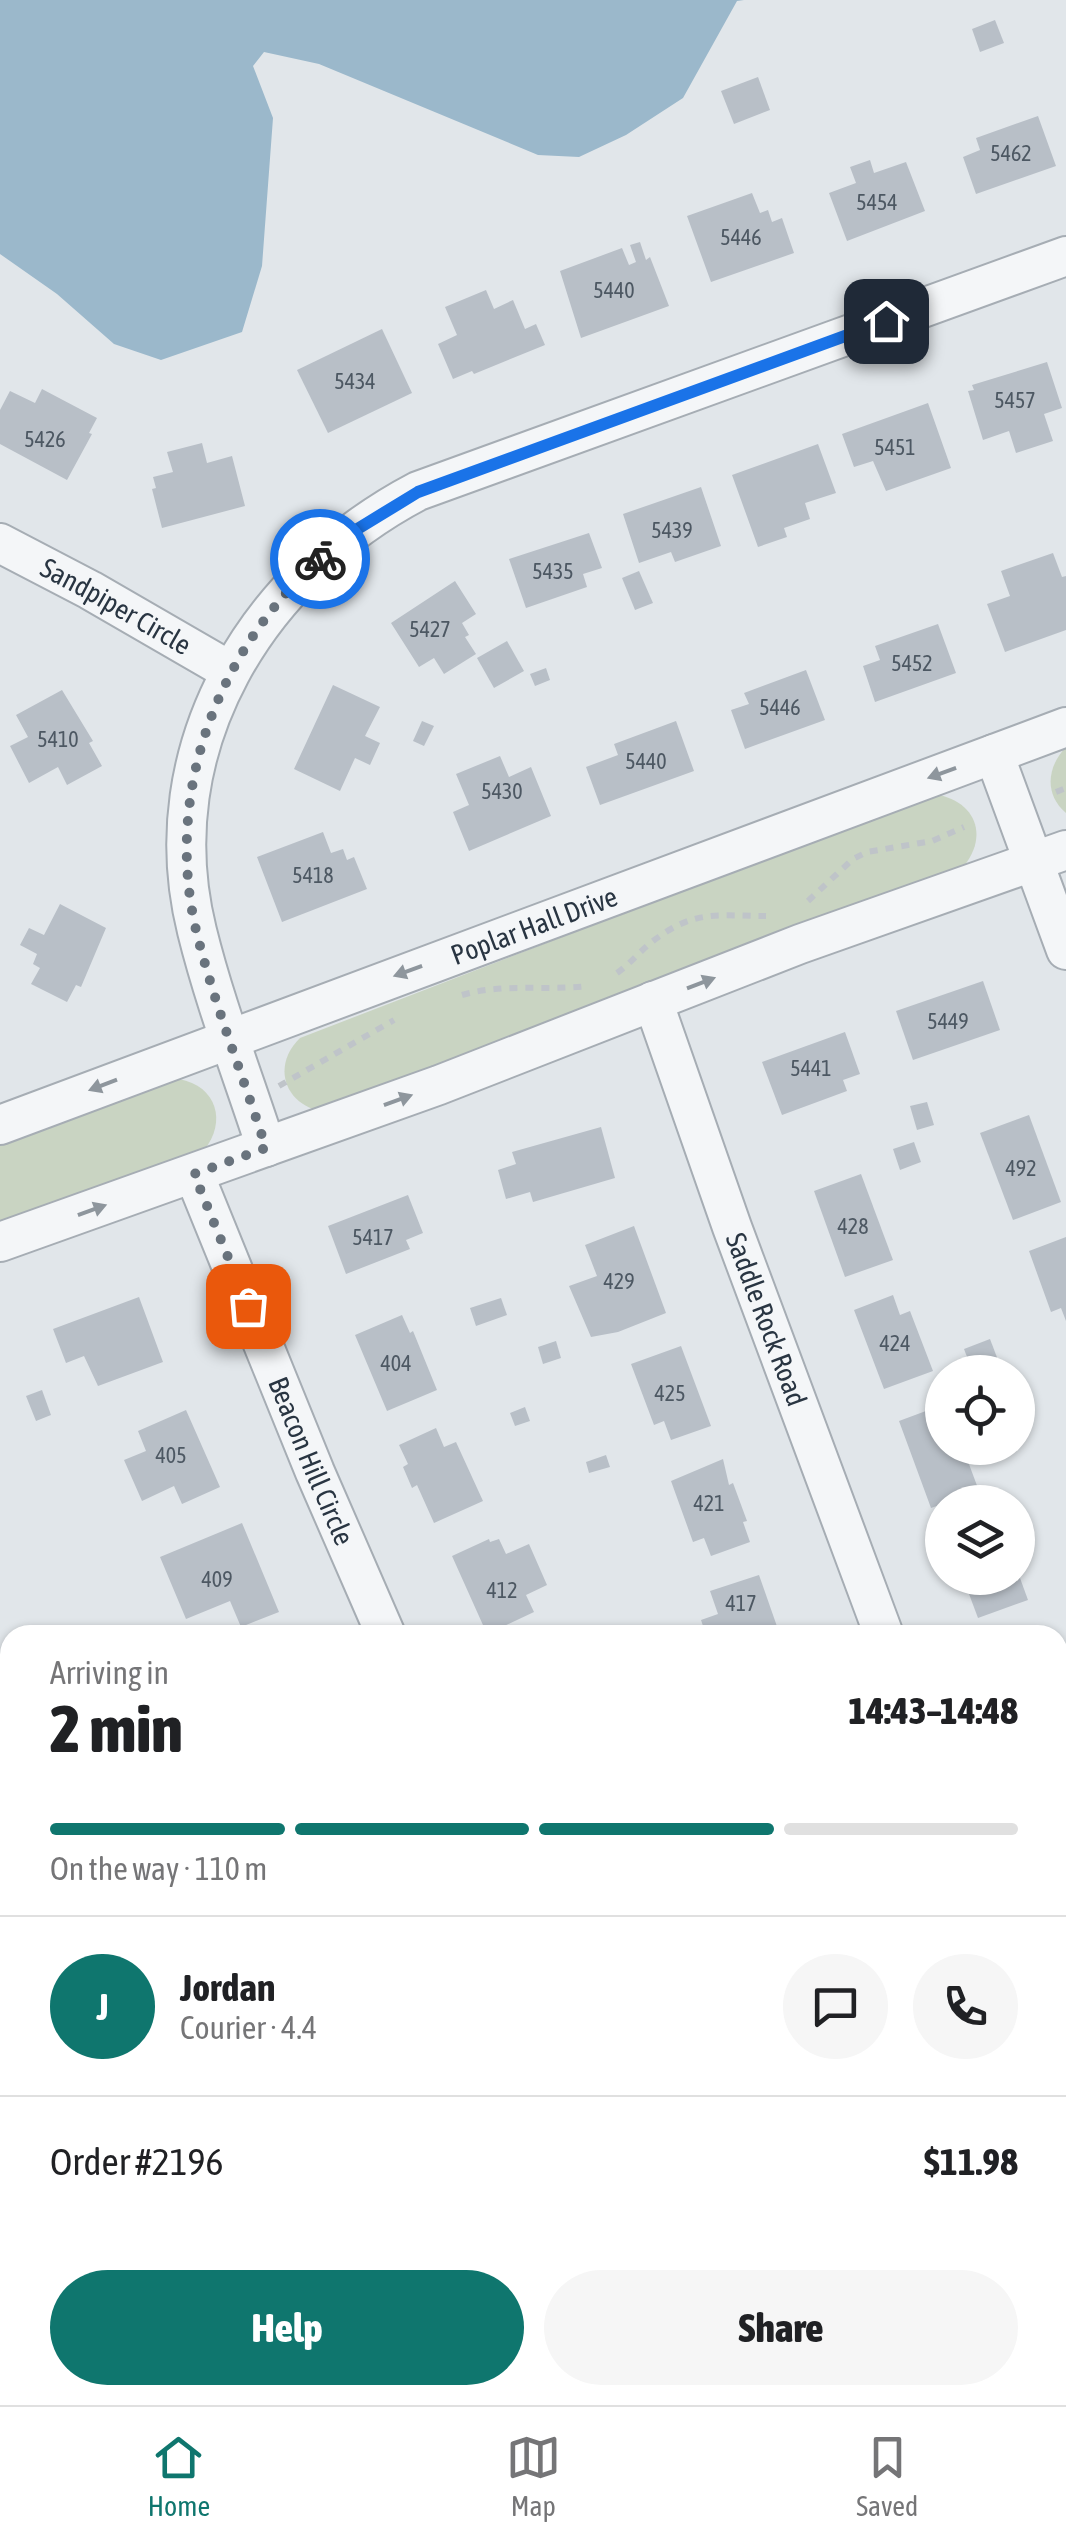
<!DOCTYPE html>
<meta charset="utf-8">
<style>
body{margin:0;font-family:"Asap Condensed",sans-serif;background:#f6f6f6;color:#202124;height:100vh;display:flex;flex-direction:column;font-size:38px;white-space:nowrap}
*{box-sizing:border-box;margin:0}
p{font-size:32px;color:#757577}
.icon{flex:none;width:55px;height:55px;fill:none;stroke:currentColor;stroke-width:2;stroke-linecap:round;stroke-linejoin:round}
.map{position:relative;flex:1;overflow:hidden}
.panel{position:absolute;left:0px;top:1625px;width:1068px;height:780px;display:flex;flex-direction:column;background:#fff;border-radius:30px 30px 0 0;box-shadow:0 2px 8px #0004}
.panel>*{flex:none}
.buttons{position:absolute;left:925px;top:1355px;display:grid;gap:20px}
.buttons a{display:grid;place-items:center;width:110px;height:110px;border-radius:50%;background:#fff;box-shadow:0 2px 8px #0004;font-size:50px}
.pin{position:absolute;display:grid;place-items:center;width:85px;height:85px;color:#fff;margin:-42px;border-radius:20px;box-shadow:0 5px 15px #0006}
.courier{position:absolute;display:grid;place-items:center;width:100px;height:100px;margin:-50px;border:8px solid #1a73e8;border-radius:50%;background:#fff;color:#222;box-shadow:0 2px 12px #0007}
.summary em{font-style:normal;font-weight:800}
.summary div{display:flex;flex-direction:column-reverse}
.summary{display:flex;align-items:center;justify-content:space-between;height:170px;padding:0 50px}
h1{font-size:65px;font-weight:800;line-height:75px}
.bar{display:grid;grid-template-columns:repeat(4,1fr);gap:15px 10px;align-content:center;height:120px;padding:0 50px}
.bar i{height:12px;border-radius:8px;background:#e0e0e0}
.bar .selected{background:#0f766e}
.bar p{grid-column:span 4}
.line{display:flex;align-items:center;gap:25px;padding:0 50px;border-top:2px solid #e0e0e0}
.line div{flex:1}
.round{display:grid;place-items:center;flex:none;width:105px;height:105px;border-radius:52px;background:#f6f6f6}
.button{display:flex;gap:20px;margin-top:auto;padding:20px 50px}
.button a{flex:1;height:115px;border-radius:60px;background:#0f766e;color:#fff;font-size:40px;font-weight:800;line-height:115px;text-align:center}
.button a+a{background:#f6f6f6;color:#202124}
.dock{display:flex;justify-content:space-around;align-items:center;height:140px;border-top:2px solid #e0e0e0;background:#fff;font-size:28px;color:#757577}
.dock a{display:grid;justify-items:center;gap:5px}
.dock .selected{color:#0f766e}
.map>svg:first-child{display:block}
.green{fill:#c9d4c2}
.water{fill:#9bb8cb}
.building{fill:#b8bfc7}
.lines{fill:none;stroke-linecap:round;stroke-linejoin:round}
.street-casing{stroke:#a6adb4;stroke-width:42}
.path{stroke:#bfc4c9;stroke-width:6;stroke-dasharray:8 8;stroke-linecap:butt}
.street{stroke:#f4f6f8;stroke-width:38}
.oneway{fill:#8e969d}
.done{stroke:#69737d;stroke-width:10;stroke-dasharray:0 18}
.route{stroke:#1a73e8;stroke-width:12}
.labels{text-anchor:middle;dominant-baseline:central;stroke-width:8;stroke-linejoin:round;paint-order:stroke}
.number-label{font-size:22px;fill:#4d5863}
.street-label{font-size:28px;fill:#293542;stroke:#f1f4f7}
</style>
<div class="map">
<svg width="1066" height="2405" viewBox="0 0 1066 2405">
<rect width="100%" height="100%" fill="#e1e6ea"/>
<g class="green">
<path d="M1066,747v66c-22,-19 -19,-46 0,-66z"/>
<path d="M939,795c37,8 49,41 25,71l-637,246c-41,-4 -57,-45 -27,-74l625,-241z"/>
<path d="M179,1079c38,7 48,43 25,71l-204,77v-84l165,-63z"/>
</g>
<path class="water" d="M0,0h744l-7,1 -54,97 -57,37 -47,22 -41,-2 -219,-91 -55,-12 -11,14 20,52 -11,148 -20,66 -81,28 -47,-16 -57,-50 -57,-40z"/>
<g class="building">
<path d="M995,20l9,23 -24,9 -8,-23z"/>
<path d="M758,77l12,33 -36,14 -13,-33z"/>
<path d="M1038,116l18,50 -80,28 -13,-37 17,-7 -4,-12z"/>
<path d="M870,160l4,13 32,-11 19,49 -78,30 -18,-48 27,-10 -6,-16z"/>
<path d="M752,193l8,20 8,-3 4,12 10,-4 12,35 -83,29 -24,-66z"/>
<path d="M640,242l6,18 4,-3 19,49 -88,32 -21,-67 62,-23 7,17 7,-3 -6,-17z"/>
<path d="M486,290l8,19 19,-9 12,29 11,-5 9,21 -71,29 -2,-3 -19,8 -15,-35 19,-9 -12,-28z"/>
<path d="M382,329l30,64 -84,40 -31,-63z"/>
<path d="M1047,362l15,46 -18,6 9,27 -37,12 -7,-22 -26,9 -15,-49 6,-1 -2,-5z"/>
<path d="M42,389l55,29 -8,15 3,1 -25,46 -67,-36v-34l10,-19 25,12z"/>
<path d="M928,403l23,65 -65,23 -13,-30 -19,6 -12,-33z"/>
<path d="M202,443l5,20 25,-7 13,50 -83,22 -10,-39 4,-1 -3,-11 20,-5 -6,-20z"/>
<path d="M818,444l18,49 -31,10 5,16 -26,9 3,9 -29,10 -26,-72z"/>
<path d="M701,487l20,59 -46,16 -4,-10 -32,11 -16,-49z"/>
<path d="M589,533l13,35 -19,6 4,13 -61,21 -17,-49z"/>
<path d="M1053,553l9,24 4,-1v54l-61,22 -18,-48 23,-8 -9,-25z"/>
<path d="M639,571l14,32 -18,7 -13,-32z"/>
<path d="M455,581l21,33 -14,9 7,12 -4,2 11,17 -32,20 -10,-16 -15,9 -28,-44z"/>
<path d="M938,624l18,49 -81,29 -12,-36 17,-6 -5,-14z"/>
<path d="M507,641l17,30 -30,17 -17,-30z"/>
<path d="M546,668l4,12 -15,6 -5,-12z"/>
<path d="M806,670l19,50 -80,29 -14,-39 18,-6 -5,-11z"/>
<path d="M333,685l47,22 -15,29 15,7 -10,22 -15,-7 -15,33 -46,-22z"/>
<path d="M62,690l31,51 -4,2 13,23 -35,19 -9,-18 -29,16 -19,-37 18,-9 -12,-22z"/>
<path d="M422,721l12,5 -10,20 -11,-5z"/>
<path d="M676,721l18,50 -94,34 -14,-38 32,-12 -4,-11z"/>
<path d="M500,756l9,21 22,-10 20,49 -82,35 -16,-39 16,-7 -13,-31z"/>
<path d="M323,832l8,21 12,-4 4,11 7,-3 13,32 -85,33 -25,-65z"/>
<path d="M60,904l46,24 -25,59 -5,-2 -9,17 -36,-18 9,-16 -7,-4 4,-10 -17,-9 9,-17 15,7z"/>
<path d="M983,981l17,49 -87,30 -17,-49z"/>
<path d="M845,1032l15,42 -17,6 4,11 -65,24 -20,-53z"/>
<path d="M927,1102l7,23 -17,5 -7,-24z"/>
<path d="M1029,1115l32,87 -48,18 -33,-87z"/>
<path d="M601,1127l14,51 -82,24 -3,-10 -24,7 -8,-29 18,-6 -4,-12z"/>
<path d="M914,1142l7,20 -21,8 -7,-21z"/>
<path d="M861,1174l32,86 -48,17 -31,-86z"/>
<path d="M408,1195l15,38 -17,7 4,9 -64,25 -18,-48z"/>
<path d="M634,1226l32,87 -48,19 -27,5 -22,-51 28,-10 -12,-31z"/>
<path d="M1066,1237v84l-5,-13 -10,4 -22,-61z"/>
<path d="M893,1295l7,20 10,-4 23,60 -49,18 -30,-79z"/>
<path d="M139,1297l24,65 -65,24 -14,-30 -18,7 -13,-34z"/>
<path d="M501,1298l6,17 -31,11 -6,-18z"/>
<path d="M402,1315l8,18 3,-2 24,59 -50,21 -32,-76z"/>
<path d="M990,1339l8,21 -26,10 -8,-21z"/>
<path d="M556,1341l5,17 -18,6 -5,-17z"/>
<path d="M681,1346l30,80 -40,14 -7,-19 -10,4 -23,-61z"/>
<path d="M42,1390l9,25 -15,6 -10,-25z"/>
<path d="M942,1405v43h21l16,43 -48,17 -32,-87z"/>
<path d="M525,1407l5,14 -15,5 -5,-13z"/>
<path d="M186,1410l34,77 -38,17 -8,-18 -32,15 -18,-41 22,-9 -8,-20z"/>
<path d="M436,1428l8,19 12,-5 27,59 -49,22 -17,-38 -5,3 -9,-21 5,-3 -9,-19z"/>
<path d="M606,1455l4,12 -21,6 -3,-11z"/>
<path d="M723,1459l6,26 4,-2 14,38 -4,1 7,20 -39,14 -7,-18 -11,4 -22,-61z"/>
<path d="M242,1523l37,89 -38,15 -11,-26 -44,18 -26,-62z"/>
<path d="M489,1539l1,3 9,-3 7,15 23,-10 18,41 -21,10 8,17 -47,22 -35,-78z"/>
<path d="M759,1575l21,60h-74l-5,-15 17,-6 -8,-23z"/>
<path d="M963,1578h57l8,22 -50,18z"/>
<path d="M1058,1663l8,22v29l-8,3z"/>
<path d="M0,1672l10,5v86l-3,6 -7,-3z"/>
<path d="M1063,1755l3,7v82l-8,3v-90z"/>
<path d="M10,1965v69l-10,5v-70z"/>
<path d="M1066,2066v43l-8,-6v-26z"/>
<path d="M10,2227v70l-10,5v-21l4,-2 -4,-10v-37z"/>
<path d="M1058,2305l8,5v54l-8,1z"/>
<path d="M296,2395h50l4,10h-50z"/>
<path d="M452,2395h5l7,10h-28z"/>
<path d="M585,2395h71l8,10h-71z"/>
</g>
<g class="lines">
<g class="street-casing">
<g id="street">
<path id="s1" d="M0,543l90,47 140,81"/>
<path d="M994,754l72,196"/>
<path id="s2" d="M653,1001l79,226 152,408"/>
<path id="s3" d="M0,1125l1066,-398"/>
<path d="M266,1147c-23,-71 -51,-143 -69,-216 -46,-184 61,-356 221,-440l648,-235"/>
<path id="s4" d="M194,1174l121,298 71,163"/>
<path d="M0,1242l439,-157 361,-141 266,-94"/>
<path d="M0,2139l10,-5"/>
<path d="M198,2395l4,10"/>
<path d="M797,2395l17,10"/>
</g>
</g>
<g class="path">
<path d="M1056,792l10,-4"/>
<path d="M808,901l45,-42 14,-7 65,-11 32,-14"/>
<path d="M617,973c13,-9 23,-22 36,-32 42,-32 64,-25 113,-25"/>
<path d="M462,995c41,-12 83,-4 126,-9"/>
<path d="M279,1086l115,-66"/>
</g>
<use href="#street" class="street"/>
</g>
<defs><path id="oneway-solid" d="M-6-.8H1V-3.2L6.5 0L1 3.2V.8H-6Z" transform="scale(2.5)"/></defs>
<g class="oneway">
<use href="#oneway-solid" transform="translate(942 773) rotate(160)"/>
<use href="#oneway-solid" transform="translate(408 971) rotate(160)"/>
<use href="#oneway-solid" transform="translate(701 983) rotate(-21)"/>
<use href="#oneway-solid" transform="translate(103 1085) rotate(159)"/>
<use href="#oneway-solid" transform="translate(398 1100) rotate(-20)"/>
<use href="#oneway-solid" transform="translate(92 1210) rotate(-20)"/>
</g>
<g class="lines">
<path class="done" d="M248,1306l-54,-132 72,-26c-23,-72 -52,-144 -70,-218 -32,-137 21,-279 124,-371"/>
<path class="route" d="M320,559l26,-23 72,-44 468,-171"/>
</g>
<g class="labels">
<g class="number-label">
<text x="1011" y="153">5462</text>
<text x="877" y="202">5454</text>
<text x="741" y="237">5446</text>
<text x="614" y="290">5440</text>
<text x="355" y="381">5434</text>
<text x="1015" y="400">5457</text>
<text x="45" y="439">5426</text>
<text x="895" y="447">5451</text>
<text x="672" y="530">5439</text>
<text x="553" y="571">5435</text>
<text x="430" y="629">5427</text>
<text x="912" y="663">5452</text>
<text x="780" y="707">5446</text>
<text x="58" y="739">5410</text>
<text x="646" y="761">5440</text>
<text x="502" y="791">5430</text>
<text x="313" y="875">5418</text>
<text x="948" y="1021">5449</text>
<text x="811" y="1068">5441</text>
<text x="1021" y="1168">492</text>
<text x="853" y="1226">428</text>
<text x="373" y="1237">5417</text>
<text x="619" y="1281">429</text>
<text x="895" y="1343">424</text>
<text x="396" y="1363">404</text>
<text x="670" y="1393">425</text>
<text x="171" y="1455">405</text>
<text x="709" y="1503">421</text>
<text x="217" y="1579">409</text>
<text x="502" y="1590">412</text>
<text x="741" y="1603">417</text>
</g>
<g class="street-label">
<text stroke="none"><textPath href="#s1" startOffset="132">Sandpiper Circle</textPath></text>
<text stroke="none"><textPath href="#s3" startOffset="570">Poplar Hall Drive</textPath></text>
<text stroke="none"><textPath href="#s2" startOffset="338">Saddle Rock Road</textPath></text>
<text stroke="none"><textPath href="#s4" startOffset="310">Beacon Hill Circle</textPath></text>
</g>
</g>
</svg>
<div class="buttons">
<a><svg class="icon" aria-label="locate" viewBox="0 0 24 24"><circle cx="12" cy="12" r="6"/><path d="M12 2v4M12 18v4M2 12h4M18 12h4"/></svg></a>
<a><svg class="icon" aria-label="layers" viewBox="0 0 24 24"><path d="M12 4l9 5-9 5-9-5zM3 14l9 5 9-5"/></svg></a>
</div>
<div class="pin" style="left:248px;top:1306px;background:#ea580c"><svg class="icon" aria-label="bag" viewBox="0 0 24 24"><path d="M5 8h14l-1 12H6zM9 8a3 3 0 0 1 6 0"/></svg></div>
<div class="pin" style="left:886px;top:321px;background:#1f2937"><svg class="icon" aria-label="home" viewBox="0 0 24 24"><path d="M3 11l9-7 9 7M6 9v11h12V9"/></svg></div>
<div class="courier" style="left:320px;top:559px"><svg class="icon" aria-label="bike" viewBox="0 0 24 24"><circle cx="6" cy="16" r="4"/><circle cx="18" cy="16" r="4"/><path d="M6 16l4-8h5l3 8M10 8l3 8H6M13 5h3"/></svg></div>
<section class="panel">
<div class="summary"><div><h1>2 min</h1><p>Arriving in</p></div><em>14:43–14:48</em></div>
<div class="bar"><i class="selected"></i><i class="selected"></i><i class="selected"></i><i></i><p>On the way · 110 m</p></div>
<div class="line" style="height:180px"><b class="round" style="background:#0f766e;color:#fff">J</b><div><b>Jordan</b><p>Courier · 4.4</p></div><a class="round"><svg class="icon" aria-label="chat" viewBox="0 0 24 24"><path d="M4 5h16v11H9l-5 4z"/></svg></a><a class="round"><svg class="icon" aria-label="phone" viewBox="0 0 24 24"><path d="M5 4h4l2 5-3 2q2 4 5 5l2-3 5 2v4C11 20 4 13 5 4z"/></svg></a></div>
<div class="line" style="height:130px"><div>Order #2196</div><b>$11.98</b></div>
<div class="button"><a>Help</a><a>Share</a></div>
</section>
</div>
<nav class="dock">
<a class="selected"><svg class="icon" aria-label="home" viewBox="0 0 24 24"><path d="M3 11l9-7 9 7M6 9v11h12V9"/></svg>Home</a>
<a><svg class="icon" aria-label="map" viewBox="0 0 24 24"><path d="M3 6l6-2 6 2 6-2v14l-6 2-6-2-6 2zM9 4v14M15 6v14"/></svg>Map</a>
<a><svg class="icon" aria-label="saved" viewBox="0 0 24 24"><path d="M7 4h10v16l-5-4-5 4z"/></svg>Saved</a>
</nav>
